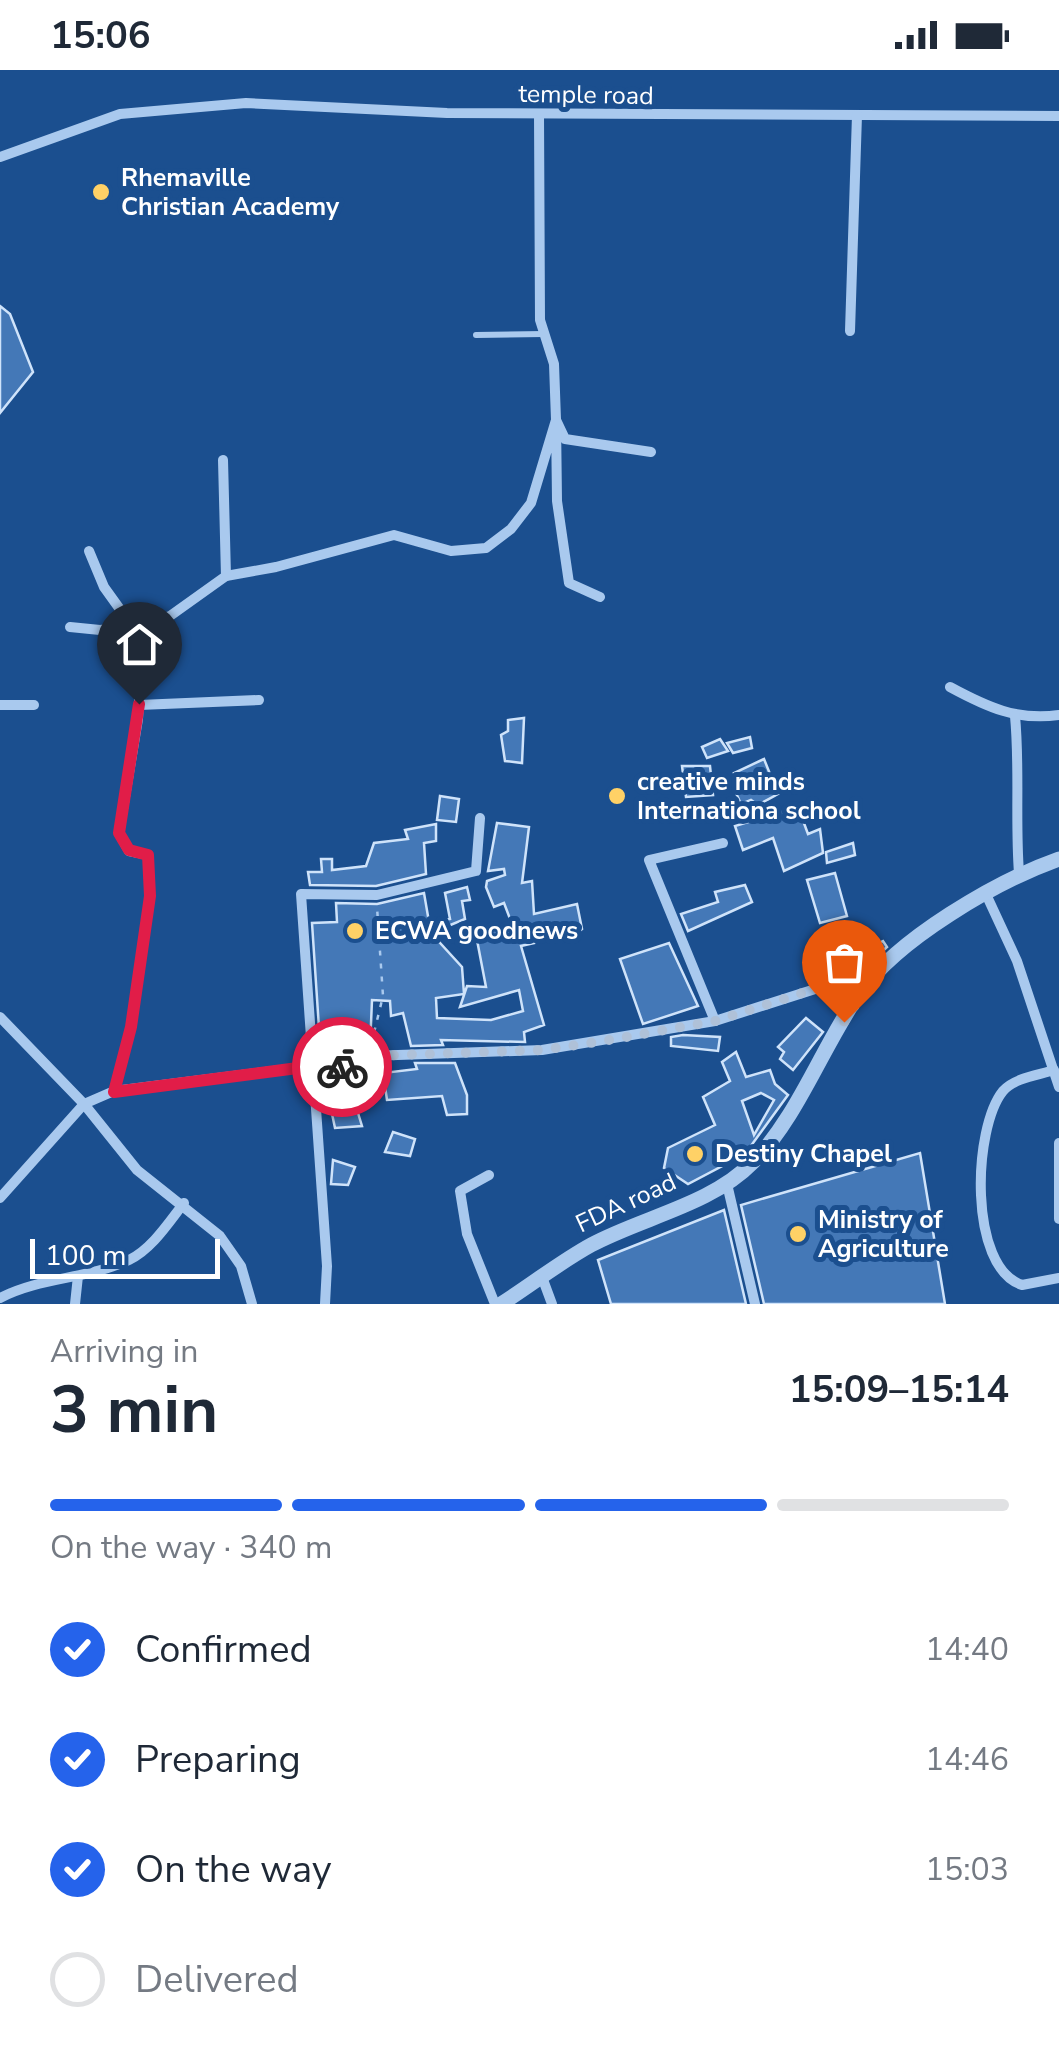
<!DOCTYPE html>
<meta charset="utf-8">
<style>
body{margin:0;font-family:"Nunito Sans",sans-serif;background:#f2f2f3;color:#1f2937;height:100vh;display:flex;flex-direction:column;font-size:38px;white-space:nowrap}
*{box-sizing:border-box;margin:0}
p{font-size:32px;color:#747a83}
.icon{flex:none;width:55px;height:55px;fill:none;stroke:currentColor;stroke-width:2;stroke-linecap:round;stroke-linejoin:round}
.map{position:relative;height:1234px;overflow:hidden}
.panel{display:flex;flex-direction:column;background:#fff;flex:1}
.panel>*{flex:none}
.scale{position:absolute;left:30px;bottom:25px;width:190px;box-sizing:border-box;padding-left:10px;border:5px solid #fff;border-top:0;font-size:28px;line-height:35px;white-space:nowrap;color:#fff;-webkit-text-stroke:8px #1b4f8f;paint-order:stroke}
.pin{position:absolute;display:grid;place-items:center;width:85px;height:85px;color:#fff;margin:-102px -42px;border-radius:50% 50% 50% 0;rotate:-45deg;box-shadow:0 0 10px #0007}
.pin .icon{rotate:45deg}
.courier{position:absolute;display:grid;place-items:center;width:100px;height:100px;margin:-50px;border:8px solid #e11d48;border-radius:50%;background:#fff;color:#222;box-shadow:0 2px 12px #0007}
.head em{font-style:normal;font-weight:700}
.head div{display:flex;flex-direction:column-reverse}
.head{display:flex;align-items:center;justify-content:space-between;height:170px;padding:0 50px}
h1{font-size:65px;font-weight:700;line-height:75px}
.bar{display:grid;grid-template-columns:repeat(4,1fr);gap:15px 10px;align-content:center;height:120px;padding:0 50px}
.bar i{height:12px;border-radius:8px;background:#e0e1e3}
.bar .current{background:#2563eb}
.bar p{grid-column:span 4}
ol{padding:0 50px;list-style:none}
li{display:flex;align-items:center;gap:30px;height:110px}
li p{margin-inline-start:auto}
li .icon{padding:10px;border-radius:50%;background:#2563eb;color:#fff;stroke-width:4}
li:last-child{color:#747a83}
li i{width:55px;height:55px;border:5px solid #e0e1e3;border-radius:50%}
.status{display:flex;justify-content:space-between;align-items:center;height:70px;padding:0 50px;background:#fff;direction:ltr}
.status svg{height:28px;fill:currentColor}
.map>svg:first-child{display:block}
.building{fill:#4478b7;stroke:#cfe3fa;stroke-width:2.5;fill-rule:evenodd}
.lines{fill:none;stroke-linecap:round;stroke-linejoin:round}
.path{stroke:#a9c9ee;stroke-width:2.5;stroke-dasharray:5 8;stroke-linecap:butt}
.service{stroke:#a9c9ee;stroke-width:6}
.minor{stroke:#a9c9ee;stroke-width:10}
.tertiary{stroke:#a9c9ee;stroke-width:15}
.done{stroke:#afc1d8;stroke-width:10;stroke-dasharray:0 18}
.route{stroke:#e11d48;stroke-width:12}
.poi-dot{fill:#ffd166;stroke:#1b4f8f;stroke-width:4}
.labels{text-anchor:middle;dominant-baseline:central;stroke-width:10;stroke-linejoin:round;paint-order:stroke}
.street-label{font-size:25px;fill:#fff;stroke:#1b4f8f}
.poi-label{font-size:25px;font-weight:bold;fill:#fff;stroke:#1b4f8f;text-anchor:start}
</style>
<div class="status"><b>15:06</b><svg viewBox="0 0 49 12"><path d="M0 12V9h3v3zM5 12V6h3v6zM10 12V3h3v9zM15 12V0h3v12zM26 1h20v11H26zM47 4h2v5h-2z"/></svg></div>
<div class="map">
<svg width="1059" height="1234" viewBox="0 0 1059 1234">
<rect width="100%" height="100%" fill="#1b4f8f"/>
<g class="building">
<path d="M0,236l10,8 23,58 -33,41z"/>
<path d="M524,648l-2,45 -17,-2 -4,-26 7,-4v-11z"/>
<path d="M750,667l2,11 -19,5 -6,-10z"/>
<path d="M720,669l8,12 -21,7 -5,-11z"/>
<path d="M764,689l14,35 -20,11 -7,-5 -10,4 -6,-13 6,-4 -7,-14z"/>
<path d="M682,696h28l3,29 -27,2z"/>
<path d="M440,726l19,3 -3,23 -19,-2z"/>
<path d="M798,737l10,27 12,-5 3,24 -39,18 -11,-33 -30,12 -8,-24z"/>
<path d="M497,753l32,4 -7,56 10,-2 2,33 43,-10 5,25 -7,6h-43l2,8 -13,3 23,79 -20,7 1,10 -84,-2 2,5 -32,1 -8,-33 -12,3 -1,-15 -18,-1 -2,47 -36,13 -13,-2 -9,-135 25,-1 -1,-19 41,1 47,-11 5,29 21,-3 -5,-26 22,-6 3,13 -8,1 3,18 -34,14 31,34 2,27 -28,4 1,20 54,2 32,-9 -4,-21 -59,17 7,-21 19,1 -9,-47 19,-13 16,-3 -8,-21 -10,4 -8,-20 1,-6 18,-6 -1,-6 -16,2z"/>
<path d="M436,754v17l-12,2 2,31 -50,12 -66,-1 -2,-13h14l-1,-13h11v11l34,-4 8,-23 34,-4 -3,-9z"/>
<path d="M853,773l2,12 -28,8 -1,-11z"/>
<path d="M835,803l12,43 -27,7 -13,-43z"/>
<path d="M745,815l7,17 -64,29 -7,-17 37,-12 -3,-10z"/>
<path d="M849,867l4,18 30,-14 4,6 -20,19 -19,6 -13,-10 -4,-19z"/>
<path d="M669,873l29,63 -55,18 -23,-65z"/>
<path d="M806,948l17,14 -30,38 -13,-11 4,-7 -6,-5z"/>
<path d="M683,965l37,2 -2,14 -47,-5v-9z"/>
<path d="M736,982l10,25 24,-7 5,14 13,11 -43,59 -57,30 -24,-16 4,-20 47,-23 -12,-28 27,-16 -8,-19zM761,1023l13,7 -20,35 -12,-34z"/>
<path d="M415,993h40l12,32v19l-20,1 -5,-19 -55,4 -4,-27 34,-4z"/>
<path d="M346,1004l16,52 -27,2 -11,-52z"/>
<path d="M393,1062l22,7 -5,17 -25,-4z"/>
<path d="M920,1083l25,151h-181l-23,-99z"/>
<path d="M333,1090l22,7 -7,18 -17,-1z"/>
<path d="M724,1140l22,94h-135l-13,-44z"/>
</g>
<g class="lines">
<path class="path" d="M371,975l12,-49 -6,-89"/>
<path class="service" d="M476,265l68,-1"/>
<g class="minor">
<path d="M539,44l1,206 14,44 2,56 9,19 86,13"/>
<path d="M0,87l120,-43 126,-11 201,10 612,3"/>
<path d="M850,261l7,-216"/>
<path d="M89,481l15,36 28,39"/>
<path d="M226,506l50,-9 118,-32 57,16 35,-3 25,-19 20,-26 25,-83 1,81 12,82 31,14"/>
<path d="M70,557l30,3 37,-4"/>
<path d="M950,617c37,20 67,34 109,28"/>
<path d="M0,635h34"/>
<path d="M139,635l120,-5"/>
<path d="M1015,646c5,52 0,104 4,157"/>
<path d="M723,773l-74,17 66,161 119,-38 38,-5"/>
<path d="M985,822l32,69 42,126"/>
<path d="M0,947l84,87 53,66 83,66 21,30 11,38"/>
<path d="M1054,1000c-15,5 -40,8 -51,21 -30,37 -35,176 19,194l37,-7"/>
<path d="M114,1021l17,-64 19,-131 -2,-41 -19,-4 -10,-18 19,-114 5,-94 27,-9 56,-40 -3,-116"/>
<path d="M1059,1073v76"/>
<path d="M489,1105l-29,16 7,43 28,70"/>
<path d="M727,1114l28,120"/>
<path d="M0,1128l84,-94 30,-13 199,-25 22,3 35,-13 172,-6 173,-29"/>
<path d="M542,1207l10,27"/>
<path d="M0,1228c40,-21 88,-19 129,-38 23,-11 40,-38 55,-57"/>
<path d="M75,1234l3,-28"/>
<path d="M325,1234l2,-38 -26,-372 76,1 99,-24 4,-53"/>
</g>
<path class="tertiary" d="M501,1234c30,-19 59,-42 90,-59 52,-28 120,-40 162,-83 45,-45 70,-117 106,-168 38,-55 138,-113 200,-135"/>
</g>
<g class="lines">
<path class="done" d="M342,997l28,-11 172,-6 62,-9 111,-20 119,-38 39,-5 -29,44"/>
<path class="route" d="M139,634l-20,129 10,17 19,5 2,41 -19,131 -17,65 199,-26 29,1"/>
</g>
<g class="poi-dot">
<circle cx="101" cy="122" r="10"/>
<circle cx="617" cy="726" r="10"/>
<circle cx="355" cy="861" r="10"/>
<circle cx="695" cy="1084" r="10"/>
<circle cx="798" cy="1164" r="10"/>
</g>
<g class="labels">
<g class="street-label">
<text transform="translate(586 25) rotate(1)">temple road</text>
<text transform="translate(626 1133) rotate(-25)">FDA road</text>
</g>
<g class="poi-label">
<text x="121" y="108">Rhemaville<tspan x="121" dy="29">Christian Academy</tspan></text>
<text x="637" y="712">creative minds<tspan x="637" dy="29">Internationa school</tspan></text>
<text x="375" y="861">ECWA goodnews</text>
<text x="715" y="1084">Destiny Chapel</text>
<text x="818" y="1150">Ministry of<tspan x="818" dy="29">Agriculture</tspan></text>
</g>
</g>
</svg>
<div class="scale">100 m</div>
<div class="pin" style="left:844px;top:952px;background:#ea580c"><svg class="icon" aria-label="bag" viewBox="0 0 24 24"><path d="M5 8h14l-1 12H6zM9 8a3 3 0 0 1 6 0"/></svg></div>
<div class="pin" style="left:139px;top:634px;background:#1f2937"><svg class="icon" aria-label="home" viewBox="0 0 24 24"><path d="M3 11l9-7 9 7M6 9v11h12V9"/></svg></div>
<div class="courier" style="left:342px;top:997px"><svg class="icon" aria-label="bike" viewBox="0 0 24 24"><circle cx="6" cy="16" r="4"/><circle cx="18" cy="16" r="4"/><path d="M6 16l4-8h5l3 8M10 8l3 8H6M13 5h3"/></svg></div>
</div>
<section class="panel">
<div class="head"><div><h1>3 min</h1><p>Arriving in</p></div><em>15:09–15:14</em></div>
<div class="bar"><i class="current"></i><i class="current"></i><i class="current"></i><i></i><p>On the way · 340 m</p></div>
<ol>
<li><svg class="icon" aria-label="check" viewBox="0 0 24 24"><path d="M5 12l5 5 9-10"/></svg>Confirmed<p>14:40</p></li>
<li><svg class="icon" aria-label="check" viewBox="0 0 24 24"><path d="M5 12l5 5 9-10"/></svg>Preparing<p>14:46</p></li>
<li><svg class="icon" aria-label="check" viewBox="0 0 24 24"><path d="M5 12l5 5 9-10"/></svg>On the way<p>15:03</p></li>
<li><i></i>Delivered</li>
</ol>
</section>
